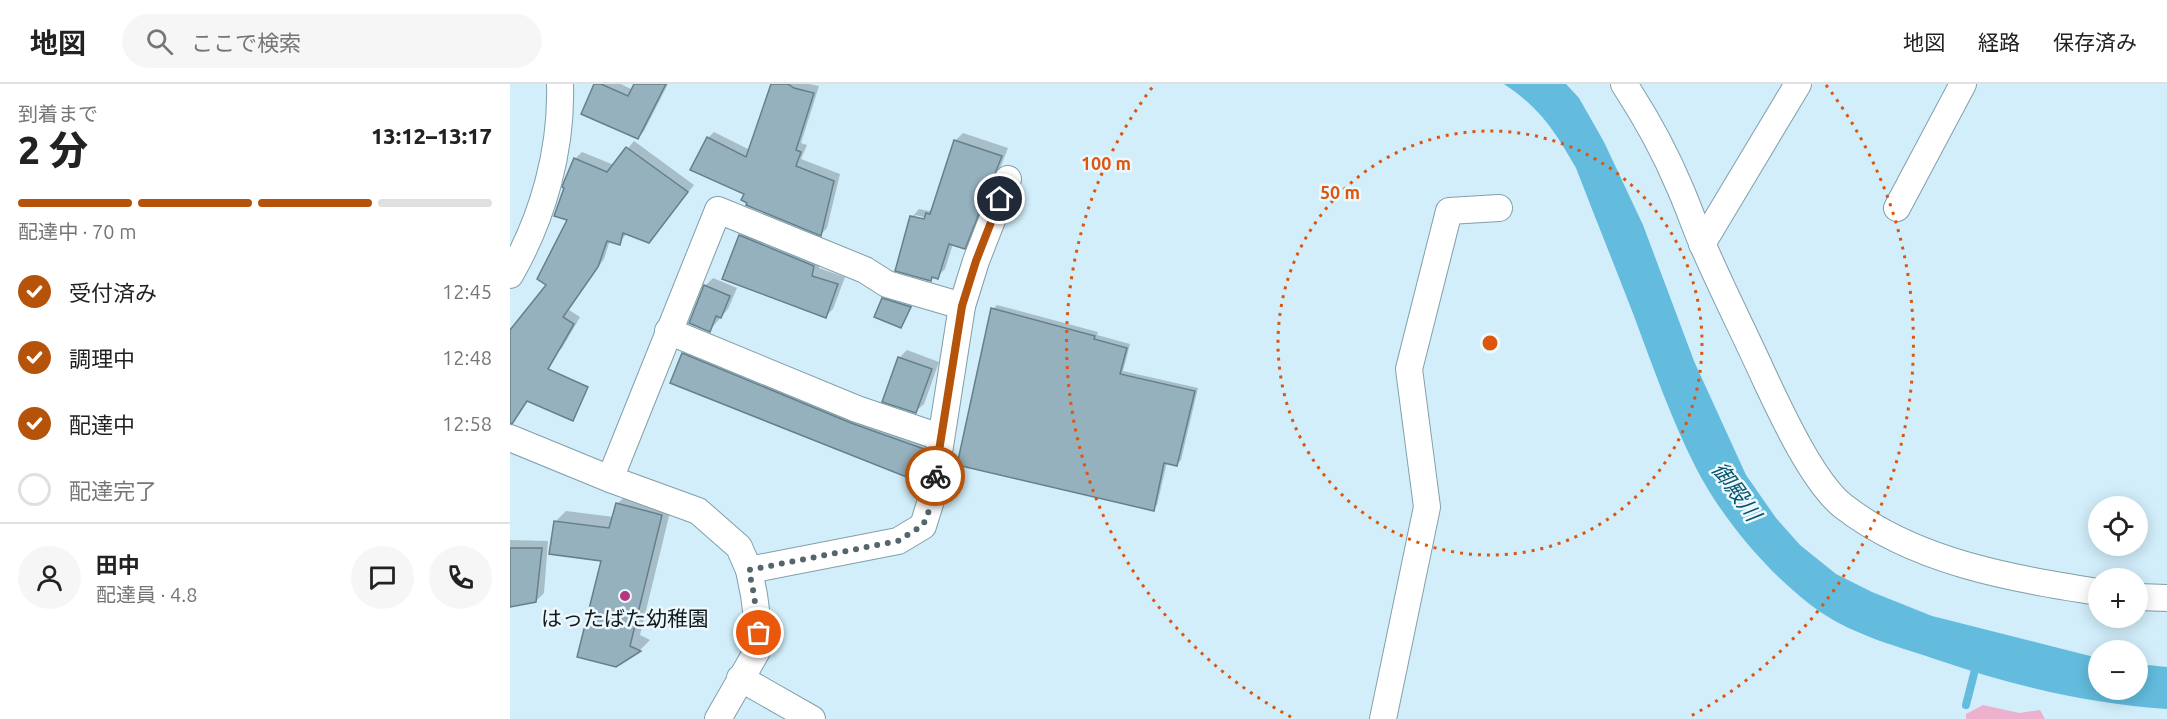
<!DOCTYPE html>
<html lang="ja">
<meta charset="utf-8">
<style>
body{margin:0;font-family:Ubuntu,"Noto Sans JP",sans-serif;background:#f6f6f6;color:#222;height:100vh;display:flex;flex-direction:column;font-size:22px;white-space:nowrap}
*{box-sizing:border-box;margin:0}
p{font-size:20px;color:#767676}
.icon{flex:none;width:33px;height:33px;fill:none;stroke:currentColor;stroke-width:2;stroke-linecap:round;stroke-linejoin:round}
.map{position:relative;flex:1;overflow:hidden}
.drawer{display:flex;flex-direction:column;background:#fff;width:510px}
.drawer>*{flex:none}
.controls{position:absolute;left:1578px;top:412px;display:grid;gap:12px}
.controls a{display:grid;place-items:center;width:60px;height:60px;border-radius:50%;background:#fff;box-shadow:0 3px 15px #0003;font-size:30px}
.pin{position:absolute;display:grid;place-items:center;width:51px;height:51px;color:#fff;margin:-26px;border:3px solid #fff;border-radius:50%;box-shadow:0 2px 6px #0007}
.courier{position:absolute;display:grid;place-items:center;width:60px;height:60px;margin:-30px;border:4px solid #b45309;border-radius:50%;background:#fff;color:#222;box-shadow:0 2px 8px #0007}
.overview em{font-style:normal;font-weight:800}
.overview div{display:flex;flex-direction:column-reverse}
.overview{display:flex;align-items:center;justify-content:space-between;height:102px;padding:0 18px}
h1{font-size:39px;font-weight:800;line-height:45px}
.bar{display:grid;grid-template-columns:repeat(4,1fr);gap:9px 6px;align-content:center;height:72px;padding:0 18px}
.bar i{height:8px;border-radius:4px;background:#e0e0e0}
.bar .on{background:#b45309}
.bar p{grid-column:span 4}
.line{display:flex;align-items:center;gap:15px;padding:0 18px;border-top:2px solid #e0e0e0}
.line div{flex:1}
.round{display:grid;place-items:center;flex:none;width:63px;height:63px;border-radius:32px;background:#f6f6f6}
ol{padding:0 18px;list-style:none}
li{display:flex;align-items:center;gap:18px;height:66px}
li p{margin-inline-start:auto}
li .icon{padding:6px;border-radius:50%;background:#b45309;color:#fff;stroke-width:4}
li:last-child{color:#767676}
li i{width:33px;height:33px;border:3px solid #e0e0e0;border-radius:50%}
header{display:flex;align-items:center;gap:36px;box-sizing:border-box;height:84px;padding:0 30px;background:#fff;border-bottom:2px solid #e0e0e0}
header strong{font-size:28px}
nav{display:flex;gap:33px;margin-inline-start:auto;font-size:21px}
.search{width:420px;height:54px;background:#f6f6f6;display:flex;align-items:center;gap:15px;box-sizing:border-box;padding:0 21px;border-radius:33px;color:#767676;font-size:22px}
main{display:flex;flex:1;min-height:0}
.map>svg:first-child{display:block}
.green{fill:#eeb1cd}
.water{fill:#63bcde}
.shadow{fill:#0003;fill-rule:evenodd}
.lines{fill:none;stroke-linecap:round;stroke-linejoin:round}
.stream{stroke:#63bcde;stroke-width:8}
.building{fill:#95b1bd;stroke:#66808b;stroke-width:1.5}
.street-casing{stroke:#829ea9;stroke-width:28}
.street{stroke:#fff;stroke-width:26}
.done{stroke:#54666c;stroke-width:6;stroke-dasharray:0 10.8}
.route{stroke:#b45309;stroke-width:8}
.ring{fill:none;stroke:#dd560d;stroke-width:3;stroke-dasharray:3 6}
.poi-dot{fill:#b83780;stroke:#edf8fd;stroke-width:2}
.labels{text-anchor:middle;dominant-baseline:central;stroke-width:5;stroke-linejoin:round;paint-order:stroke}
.poi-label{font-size:21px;fill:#111c20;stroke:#edf8fd}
.water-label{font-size:22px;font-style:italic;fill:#06556c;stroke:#edf8fd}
.centre{fill:#dd560d;stroke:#edf8fd;stroke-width:3}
.ring-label{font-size:18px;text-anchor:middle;font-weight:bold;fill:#dd560d;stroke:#edf8fd;stroke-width:5;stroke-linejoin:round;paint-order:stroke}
</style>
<header>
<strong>地図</strong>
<div class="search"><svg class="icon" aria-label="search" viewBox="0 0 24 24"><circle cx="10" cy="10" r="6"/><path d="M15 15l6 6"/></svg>ここで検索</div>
<nav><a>地図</a><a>経路</a><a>保存済み</a></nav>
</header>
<main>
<section class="drawer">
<div class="overview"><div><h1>2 分</h1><p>到着まで</p></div><em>13:12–13:17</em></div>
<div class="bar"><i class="on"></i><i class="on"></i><i class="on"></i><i></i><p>配達中 · 70 m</p></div>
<ol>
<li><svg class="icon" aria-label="check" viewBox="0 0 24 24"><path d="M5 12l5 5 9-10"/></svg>受付済み<p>12:45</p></li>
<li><svg class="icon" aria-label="check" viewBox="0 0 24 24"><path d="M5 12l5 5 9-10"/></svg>調理中<p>12:48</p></li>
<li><svg class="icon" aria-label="check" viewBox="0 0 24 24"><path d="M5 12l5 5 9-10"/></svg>配達中<p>12:58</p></li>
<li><i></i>配達完了</li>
</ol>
<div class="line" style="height:108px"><a class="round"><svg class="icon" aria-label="person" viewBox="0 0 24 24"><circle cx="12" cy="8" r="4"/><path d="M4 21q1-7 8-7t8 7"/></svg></a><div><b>田中</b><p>配達員 · 4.8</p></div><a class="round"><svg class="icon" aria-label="chat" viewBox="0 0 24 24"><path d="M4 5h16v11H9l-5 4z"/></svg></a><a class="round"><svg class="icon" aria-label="phone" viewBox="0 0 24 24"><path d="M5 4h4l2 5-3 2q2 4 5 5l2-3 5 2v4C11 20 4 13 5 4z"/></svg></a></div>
</section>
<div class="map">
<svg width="1657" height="635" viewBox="0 0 1657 635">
<rect width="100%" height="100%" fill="#d1eefa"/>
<path class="green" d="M1473,621l36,8 21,-3 5,9h-79v-5z"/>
<path class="water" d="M994,0h62l13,14 25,44 39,83 51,136 52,114 30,43 24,27 36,29 36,18 60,24 166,42v32h40v-26l29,3v42c-76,-5 -154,-23 -226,-48 -41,-14 -86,-25 -122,-50 -47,-33 -97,-92 -123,-143 -25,-49 -43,-101 -62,-152 -19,-49 -39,-99 -58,-148 -21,-37 -36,-60 -72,-84z"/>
<g class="shadow">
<path d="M85,0h26l12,6 3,-6h32l-24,47 -6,7z"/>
<path d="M263,0h36l10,2 -18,57 6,2 -6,14 39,15 -13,54 -6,6 -75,-41 -38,-55 6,-6 36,18z"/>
<path d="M453,49l45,15 -36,92 -8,7 -11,-3 -8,25 -8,8 -3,-1 -4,4 -18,-63 7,-8 10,2 4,-3 23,-68zM405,131l17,4 -1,3 -16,-3z"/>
<path d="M124,57l60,44 -39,49 -28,-1 -8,10 -9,-3 -6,19 -35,51 11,7 -18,31 -7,7 -7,-71 21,-65 6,-60 7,-7 32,13z"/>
<path d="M238,144l73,30 -2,10 26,9 -12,32 -8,8 -84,-81z"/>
<path d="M203,194l24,10 -9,21 -18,21 -5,-44z"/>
<path d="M377,211l27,8 -13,24 -17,-28z"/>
<path d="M487,221l101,27 -1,3 33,9 -7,27 75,17 -17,72 -4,4 -10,-2 -10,43 -4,4 -160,-200z"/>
<path d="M181,262l240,95 -5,32 -7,7 -236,-126z"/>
<path d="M397,266l32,12 -15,42 -8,7 -17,-53z"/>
<path d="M118,410l44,10 -32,131 10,5 -10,10 -25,15 -12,-106 -48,-37 11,-11 48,6 3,-13z"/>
<path d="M0,456l38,1 -4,52 -8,8 -26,4z"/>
</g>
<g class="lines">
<path class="stream" d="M1456,621l11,-43"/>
</g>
<g class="building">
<path d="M84,0h7l27,12 6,-12h32l-28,55 -57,-25z"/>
<path d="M261,0h17l6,4 20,5 -18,57 5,2 -5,14 38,15 -13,55 -75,-31 1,-2 -6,-3 3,-6 -54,-24 17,-33 39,20z"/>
<path d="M444,56l48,16 -37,93 -16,-5 -11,35 -6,-2 -1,4 -36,-10 15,-55 14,3 2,-6 4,1z"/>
<path d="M116,63l62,45 -39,51 -26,-10 -3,12 -13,-4 -9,26 -35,50 11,7 -26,45 40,18 -15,34 -46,-20 -15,23 -2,-1v-93l36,-45 -9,-6 30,-59 -13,-4 10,-28 -2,-1 1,-3 11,-26 33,14z"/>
<path d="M229,151l75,31 -2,10 26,8 -12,34 -104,-39z"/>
<path d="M194,201l26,11 -9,22 -5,-2 -6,16 -21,-9z"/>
<path d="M372,214l29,9 -10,21 -27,-11z"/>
<path d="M481,224l104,28 -1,3 33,9 -7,26 75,17 -18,75 -13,-3 -10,48 -197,-46z"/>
<path d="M172,269l169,70 73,26 -5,33 -249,-99z"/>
<path d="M388,273l34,12 -16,44 -34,-11z"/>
<path d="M106,419l46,12 -32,131 11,5 -25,16 -39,-10 24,-96 -52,-7 5,-33 55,7z"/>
<path d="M0,464h32l-6,54 -26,5z"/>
</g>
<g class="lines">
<g class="street-casing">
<g id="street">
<path d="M1114,0c21,32 41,68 56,104 8,18 14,36 22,55 20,47 44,93 65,140 16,34 47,100 76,123 72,56 167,72 255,86"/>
<path d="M1387,124l66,-124"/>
<path d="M1192,160l96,-160"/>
<path d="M0,191c33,-57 52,-125 50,-191"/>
<path d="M158,247l189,78 83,28"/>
<path d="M0,354l100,41 88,32 41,36 10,23 5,25 5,38 -2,18 -39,68"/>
<path d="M100,395l108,-269 147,60 22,14 75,22"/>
<path d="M239,486l149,-29 25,-15 9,-29 30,-191 14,-45 32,-82"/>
<path d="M1628,513l29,1"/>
<path d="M230,594l72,41"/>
<path d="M873,635l44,-212 -18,-138 40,-158 50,-3"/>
</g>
</g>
<use href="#street" class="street"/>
</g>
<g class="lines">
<path class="done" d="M249,549l-5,-38 -5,-25 149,-29 25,-16 5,-11 7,-38"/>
<path class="route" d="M425,392l27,-170 14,-45 24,-62"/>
</g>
<g class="ring">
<circle cx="980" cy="259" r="212"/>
<path d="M781 633A424 424 0 0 1 644 1M1316 1A424 424 0 0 1 1179 633"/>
</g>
<circle class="poi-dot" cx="115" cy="512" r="6"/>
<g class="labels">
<g class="poi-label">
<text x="115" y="534">はったばた幼稚園</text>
</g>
<g class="water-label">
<text transform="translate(1227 407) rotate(54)">御殿川</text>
</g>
</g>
<circle cx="980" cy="259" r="9" class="centre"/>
<g class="ring-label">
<text x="596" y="86">100 m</text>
<text x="830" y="115">50 m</text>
</g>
</svg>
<div class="controls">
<a><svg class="icon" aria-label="locate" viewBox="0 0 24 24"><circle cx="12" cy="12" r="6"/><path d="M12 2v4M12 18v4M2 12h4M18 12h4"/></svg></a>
<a>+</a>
<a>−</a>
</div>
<div class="pin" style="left:249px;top:549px;background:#ea580c"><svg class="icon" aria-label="bag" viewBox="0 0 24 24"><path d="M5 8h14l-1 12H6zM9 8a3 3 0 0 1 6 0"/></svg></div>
<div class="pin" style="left:490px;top:115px;background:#1f2937"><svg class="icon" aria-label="home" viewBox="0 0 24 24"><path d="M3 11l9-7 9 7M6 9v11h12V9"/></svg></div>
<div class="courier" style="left:425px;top:392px"><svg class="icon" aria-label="bike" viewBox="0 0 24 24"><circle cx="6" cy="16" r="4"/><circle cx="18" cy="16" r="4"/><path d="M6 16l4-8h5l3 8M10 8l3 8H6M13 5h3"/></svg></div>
</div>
</main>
